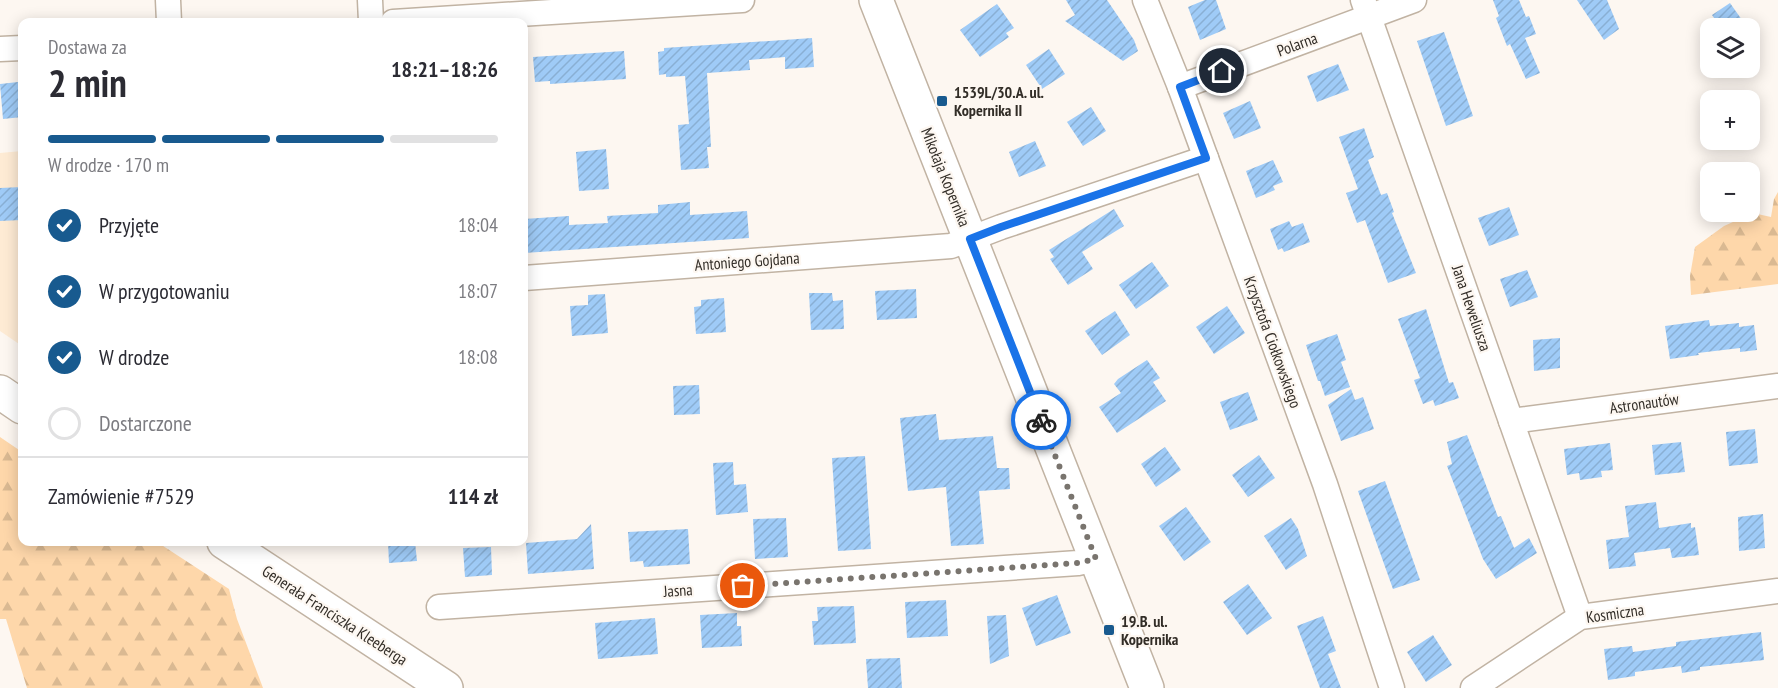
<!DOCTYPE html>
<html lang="pl">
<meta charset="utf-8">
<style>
body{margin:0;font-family:"PT Sans Narrow",sans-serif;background:#f7f7f7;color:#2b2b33;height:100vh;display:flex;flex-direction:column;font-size:22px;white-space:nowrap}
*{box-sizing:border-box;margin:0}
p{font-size:20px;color:#7c7c81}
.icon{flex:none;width:33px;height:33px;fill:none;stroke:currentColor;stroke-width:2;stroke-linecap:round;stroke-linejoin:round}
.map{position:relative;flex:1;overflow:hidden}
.details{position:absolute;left:18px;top:18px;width:510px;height:528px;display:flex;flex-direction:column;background:#fff;border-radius:12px;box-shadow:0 3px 15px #0003}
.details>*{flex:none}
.buttons{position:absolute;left:1700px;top:18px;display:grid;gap:12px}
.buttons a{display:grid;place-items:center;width:60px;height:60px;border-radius:12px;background:#fff;box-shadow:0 3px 15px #0003;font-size:30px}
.pin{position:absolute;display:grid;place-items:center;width:51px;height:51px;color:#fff;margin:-26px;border:3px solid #fff;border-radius:50%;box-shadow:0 2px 6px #0007}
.courier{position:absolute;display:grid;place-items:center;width:60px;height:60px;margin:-30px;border:4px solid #1a73e8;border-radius:50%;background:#fff;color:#222;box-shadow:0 2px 8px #0007}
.summary em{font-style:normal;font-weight:600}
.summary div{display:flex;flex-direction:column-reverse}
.summary{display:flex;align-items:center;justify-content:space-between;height:102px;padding:0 30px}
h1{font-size:39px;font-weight:600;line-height:45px}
.bar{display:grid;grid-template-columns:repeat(4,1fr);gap:9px 6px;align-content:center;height:72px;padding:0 30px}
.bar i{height:8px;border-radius:4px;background:#e1e1e2}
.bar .selected{background:#185a8f}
.bar p{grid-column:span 4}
.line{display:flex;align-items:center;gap:15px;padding:0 30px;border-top:2px solid #e1e1e2}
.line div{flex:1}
ol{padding:0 30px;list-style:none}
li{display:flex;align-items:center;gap:18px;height:66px}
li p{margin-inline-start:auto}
li .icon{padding:6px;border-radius:50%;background:#185a8f;color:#fff;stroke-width:4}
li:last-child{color:#7c7c81}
li i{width:33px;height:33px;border:3px solid #e1e1e2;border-radius:50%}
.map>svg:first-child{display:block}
.built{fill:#feebd4}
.forest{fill:url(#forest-firs)}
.building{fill:url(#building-hatch)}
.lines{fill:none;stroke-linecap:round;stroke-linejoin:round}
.street-casing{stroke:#c1b3a3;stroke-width:27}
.secondary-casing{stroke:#c1b3a3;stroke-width:36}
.street{stroke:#fff;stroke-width:24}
.secondary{stroke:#fff;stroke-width:33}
.done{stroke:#79746e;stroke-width:6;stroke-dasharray:0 10.8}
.route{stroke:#1a73e8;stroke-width:8}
.poi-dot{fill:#185a8f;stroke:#fdf7f1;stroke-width:2}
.labels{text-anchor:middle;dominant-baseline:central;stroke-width:4.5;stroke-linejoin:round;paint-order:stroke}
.street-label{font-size:16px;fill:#322d27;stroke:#fdf7f1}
.poi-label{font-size:16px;font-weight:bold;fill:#322d27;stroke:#fdf7f1;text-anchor:start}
</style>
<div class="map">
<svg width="1778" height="688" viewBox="0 0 1778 688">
<defs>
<pattern id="forest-firs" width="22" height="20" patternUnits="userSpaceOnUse" patternTransform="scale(1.5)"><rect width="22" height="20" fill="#fed7aa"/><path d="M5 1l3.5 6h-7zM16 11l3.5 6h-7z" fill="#dab992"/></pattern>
<pattern id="building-hatch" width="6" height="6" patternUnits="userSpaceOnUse" patternTransform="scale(1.5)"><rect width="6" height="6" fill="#9fcbf7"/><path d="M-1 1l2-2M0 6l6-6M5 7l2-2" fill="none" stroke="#89afd4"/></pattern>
</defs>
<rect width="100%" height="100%" fill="#fdf7f1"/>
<path class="built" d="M22,151v195l-22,-15v-178z"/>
<g class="forest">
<path d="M1778,192v92l-87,11 -1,-19 5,-29 29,-21 29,-13 18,4 3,-18z"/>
<path d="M0,437l22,15v90h135l72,47 8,30 26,69h-236l-21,-69h-6z"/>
</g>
<g class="building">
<path d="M1066,0h41l27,40 4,11 -15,10 -58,-40 10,-6z"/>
<path d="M1205,0h11l10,29 -26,11 -12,-33z"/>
<path d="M1493,0h26l7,17 3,-1 7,18 -11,4 15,35 -14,6 -16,-35 -3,2 -11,-28 3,-2z"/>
<path d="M1577,0h30l12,29 -15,11z"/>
<path d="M1730,3l12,17 -12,8h-9l-9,-13z"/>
<path d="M997,4l17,24 -8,5 3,4 -29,20 -20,-27z"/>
<path d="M1444,32l29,84 -27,10 -29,-85z"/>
<path d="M812,38l2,29 -29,2v-12l-36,3 1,10 -43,3 4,74h-4l2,21 -28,2 -3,-45 11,-1 -4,-48 -19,1v-3l-7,1 -1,-23 6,-1v-3z"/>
<path d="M1049,49l16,25 -23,15 -16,-24z"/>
<path d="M624,51l2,28 -76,5v-3l-15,1 -2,-25z"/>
<path d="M1338,64l11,26 -32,12 -10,-26z"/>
<path d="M18,82l1,8h3v27l-19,2 -3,-35z"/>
<path d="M1250,101l11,27 -27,11 -11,-26z"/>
<path d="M1091,107l15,24 -23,15 -16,-24z"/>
<path d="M1364,128l10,29 -6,3 13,35 6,-2 7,19 -2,1 24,60 -28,10 -23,-63 -8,3 -11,-30 12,-4 -19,-52z"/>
<path d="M1035,141l11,25 -27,11 -10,-25z"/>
<path d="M606,149l3,40 -30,2 -3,-39z"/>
<path d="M1273,160l10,22 -10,4 2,4 -19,8 -10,-27z"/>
<path d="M22,187v33l-22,1v-33z"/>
<path d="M690,202v13l57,-4 2,27 -225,15v-34l45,-3v9l39,-2 -1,-7 51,-3v-8z"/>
<path d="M1509,207l10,28 -30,11 -11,-28z"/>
<path d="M1114,209l10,17 -42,26 11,17 -25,16 -18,-26 4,-2 -5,-7z"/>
<path d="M1289,221l3,6 11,-4 7,19 -26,10 -2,-4 -4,2 -8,-21z"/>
<path d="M1152,262l17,24 -33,23 -17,-24z"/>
<path d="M1527,270l11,27 -28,10 -10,-28z"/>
<path d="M916,289l1,29 -40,2 -2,-29z"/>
<path d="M809,293h23l1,8 10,-1 1,29 -33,1z"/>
<path d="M605,294l3,39 -36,3 -2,-30 18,-1v-10z"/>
<path d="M724,298l2,34 -30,2 -2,-27 7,-1v-6z"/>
<path d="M1227,306l18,27 -31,21 -18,-27z"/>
<path d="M1426,309l23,74 4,-1 6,16 -24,8 -2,-6 -10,4 -9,-24 6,-2 -22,-59z"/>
<path d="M1115,311l15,24 -28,20 -17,-24z"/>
<path d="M1709,320l1,6 29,-3v4l15,-2 3,25 -17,2v-4l-42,5 1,2 -29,4 -5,-33z"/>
<path d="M1337,334l9,26 -5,2 9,25 -25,9 -5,-15h-2l-12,-36z"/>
<path d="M1560,338v30l-26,3 -1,-31z"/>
<path d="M1147,360l13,18 -7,4 13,19 -49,32 -18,-26 22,-14 -7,-9 4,-5z"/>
<path d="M699,385l1,29 -26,1 -1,-29z"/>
<path d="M1351,389l4,11 8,-3 11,32 -33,12 -13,-36z"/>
<path d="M1248,392l10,28 -28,10 -10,-28z"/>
<path d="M936,414l3,26 54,-4 4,32h12l1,21 -31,2 5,53 -33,2 -5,-59 -38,4 -8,-73z"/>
<path d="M1755,429l3,34 -29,3 -3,-34z"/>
<path d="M1467,435l31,82 3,-1 13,32 15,-10 8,15 -41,26 -13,-20 -36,-93 5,-2 -5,-22z"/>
<path d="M1681,442l4,30 -30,3 -3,-30z"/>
<path d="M1610,443l3,27 -12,1 1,6 -22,3 -1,-7 -12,2 -3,-26z"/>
<path d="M1165,447l16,23 -25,17 -15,-23z"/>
<path d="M1259,455l16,23 -27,19 -16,-22z"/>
<path d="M865,456l6,93 -33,2 -6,-93z"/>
<path d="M733,462l1,23 12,-1 2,28 -32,3 -3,-52z"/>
<path d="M1385,481l35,99 -27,9 -35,-98z"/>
<path d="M1656,502l3,26 32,-5v5l4,-1 4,28 -27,3 -2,-10 -36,5 2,13 -27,3 -3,-29 23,-3 -4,-31z"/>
<path d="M1186,507l25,35 -27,19 -25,-35z"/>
<path d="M1763,514l2,34 -26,3 -1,-34z"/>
<path d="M786,518l2,39 -33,2 -2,-40z"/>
<path d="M1291,518l7,11 9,27 -21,14 -22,-34z"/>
<path d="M591,524l3,45 -66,5 -2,-31 51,-4z"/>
<path d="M688,529l2,35 -46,3 -1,-6 -13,1 -2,-30z"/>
<path d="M388,542h27l2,19 -28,2z"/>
<path d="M491,547l1,28 -27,2 -2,-29z"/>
<path d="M1248,584l24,34 -25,17 -24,-33z"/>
<path d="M1057,595l14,38 -35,13 -14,-38z"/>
<path d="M946,600l2,36 -41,2 -2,-36z"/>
<path d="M854,606l2,37 -42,2 -2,-24h6l-1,-14z"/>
<path d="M737,613v13h4l1,20 -40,2 -2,-33z"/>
<path d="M1006,615l3,41 -19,8 -3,-48z"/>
<path d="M1323,616l13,35 -8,3 13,34h-21l-23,-62z"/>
<path d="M655,618l3,36 -60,5 -3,-36z"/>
<path d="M1761,632l3,28 -64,7v3l-18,3 -1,-7 -46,6v4l-27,4 -4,-31 28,-3 1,6 43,-6v-4z"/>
<path d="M1433,635l19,30 -26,17 -19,-30z"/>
<path d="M900,658l2,30h-34l-2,-29z"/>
</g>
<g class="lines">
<g class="street-casing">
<g id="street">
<path d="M168,0l1,22"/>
<path d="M370,0l1,22"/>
<path d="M1145,0l35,87 145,397 67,204"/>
<path d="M1363,0l217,617"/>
<path d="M393,22l349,-22"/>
<path d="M0,49l22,-1"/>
<path d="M1180,87l234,-87"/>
<path d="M524,278l427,-32 50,-19 205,-69"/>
<path d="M1511,421l267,-35"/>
<path d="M439,607l639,-44 18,-4"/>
<path d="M1473,688l107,-71 198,-26"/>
</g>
</g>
<g class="secondary-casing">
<g id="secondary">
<path d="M876,0l271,688"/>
<path d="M0,392l22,15"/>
<path d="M224,542l222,146"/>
</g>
</g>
<use href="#street" class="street"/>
<use href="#secondary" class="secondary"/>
</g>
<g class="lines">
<path class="done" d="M743,586l335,-23 18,-4 -55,-139"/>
<path class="route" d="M1041,420l-71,-181 31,-12 205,-69 -26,-71 42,-16"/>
</g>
<g class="poi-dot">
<rect x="936" y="95" width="12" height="12" rx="3"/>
<rect x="1103" y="624" width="12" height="12" rx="3"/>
</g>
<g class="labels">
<g class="street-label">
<text transform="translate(1297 44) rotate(-20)">Polarna</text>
<text transform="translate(946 177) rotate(68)">Mikołaja Kopernika</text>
<text transform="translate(747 261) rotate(-4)">Antoniego Gojdana</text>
<text transform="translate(1472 308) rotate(71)">Jana Heweliusza</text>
<text transform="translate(1273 342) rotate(70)">Krzysztofa Ciołkowskiego</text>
<text transform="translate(1644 403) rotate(-8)">Astronautów</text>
<text transform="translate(678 590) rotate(-4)">Jasna</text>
<text transform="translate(1615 613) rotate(-8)">Kosmiczna</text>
<text transform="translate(335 615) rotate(33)">Generała Franciszka Kleeberga</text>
</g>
<g class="poi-label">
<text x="954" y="92">1539L/30.A. ul.<tspan x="954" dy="18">Kopernika II</tspan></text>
<text x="1121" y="621">19.B. ul.<tspan x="1121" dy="18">Kopernika</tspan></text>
</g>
</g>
</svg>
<div class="buttons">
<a><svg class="icon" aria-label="layers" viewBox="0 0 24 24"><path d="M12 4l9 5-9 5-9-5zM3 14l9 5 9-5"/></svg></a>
<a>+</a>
<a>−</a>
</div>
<div class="pin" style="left:743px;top:586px;background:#ea580c"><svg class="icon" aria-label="bag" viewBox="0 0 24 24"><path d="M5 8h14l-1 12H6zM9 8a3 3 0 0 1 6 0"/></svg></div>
<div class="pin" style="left:1222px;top:71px;background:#1f2937"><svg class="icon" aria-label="home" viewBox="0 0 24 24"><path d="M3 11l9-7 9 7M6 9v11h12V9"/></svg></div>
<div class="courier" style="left:1041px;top:420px"><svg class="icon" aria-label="bike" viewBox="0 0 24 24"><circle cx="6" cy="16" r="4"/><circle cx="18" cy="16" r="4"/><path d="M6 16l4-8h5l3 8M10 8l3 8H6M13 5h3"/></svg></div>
<section class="details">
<div class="summary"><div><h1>2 min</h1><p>Dostawa za</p></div><em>18:21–18:26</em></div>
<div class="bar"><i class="selected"></i><i class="selected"></i><i class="selected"></i><i></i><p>W drodze · 170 m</p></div>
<ol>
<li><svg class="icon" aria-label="check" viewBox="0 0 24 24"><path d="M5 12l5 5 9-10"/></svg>Przyjęte<p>18:04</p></li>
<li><svg class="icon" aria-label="check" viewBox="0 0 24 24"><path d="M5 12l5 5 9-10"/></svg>W przygotowaniu<p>18:07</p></li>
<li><svg class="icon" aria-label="check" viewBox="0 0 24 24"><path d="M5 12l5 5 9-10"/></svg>W drodze<p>18:08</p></li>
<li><i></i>Dostarczone</li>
</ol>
<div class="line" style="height:78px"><div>Zamówienie #7529</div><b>114 zł</b></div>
</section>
</div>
